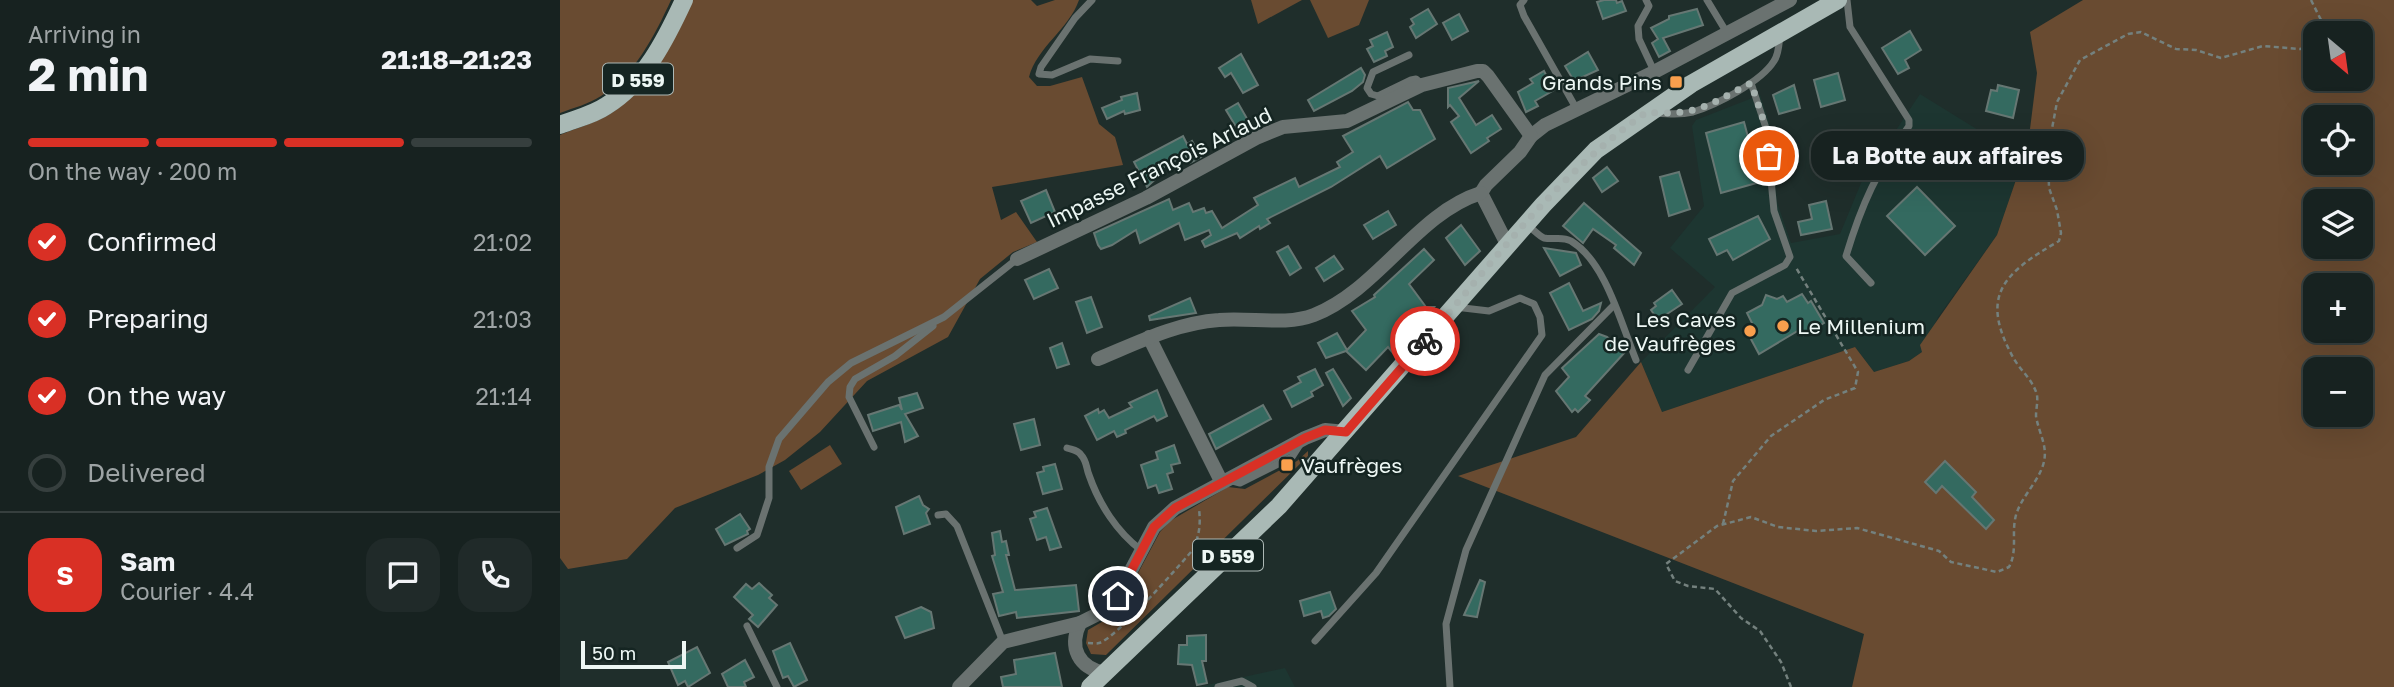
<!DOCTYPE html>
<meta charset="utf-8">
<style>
body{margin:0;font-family:"Golos Text",sans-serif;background:#202a29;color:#f1f3f6;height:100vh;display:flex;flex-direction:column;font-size:26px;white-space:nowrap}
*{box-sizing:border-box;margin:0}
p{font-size:23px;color:#9ea4a5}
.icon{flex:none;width:38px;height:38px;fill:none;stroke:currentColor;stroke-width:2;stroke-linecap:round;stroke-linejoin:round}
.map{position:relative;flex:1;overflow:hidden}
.details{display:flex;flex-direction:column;background:#172220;width:560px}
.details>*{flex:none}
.needle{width:46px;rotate:151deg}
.fabs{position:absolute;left:1743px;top:21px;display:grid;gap:14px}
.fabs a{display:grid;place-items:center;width:70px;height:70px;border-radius:14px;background:#172220;box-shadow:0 7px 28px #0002,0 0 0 2px #363f3e;font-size:35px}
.scale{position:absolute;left:21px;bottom:18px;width:105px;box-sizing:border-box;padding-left:7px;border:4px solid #edf7f4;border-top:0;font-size:19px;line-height:24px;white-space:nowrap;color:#edf7f4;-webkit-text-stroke:5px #152522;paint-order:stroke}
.pin{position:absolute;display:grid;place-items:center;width:60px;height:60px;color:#fff;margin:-30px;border:4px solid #fff;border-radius:50%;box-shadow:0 2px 7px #0007}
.courier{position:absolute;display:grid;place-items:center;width:70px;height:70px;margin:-35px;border:5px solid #d93025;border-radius:50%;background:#fff;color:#222;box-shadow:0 2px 9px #0007}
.bubble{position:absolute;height:49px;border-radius:21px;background:#172220;box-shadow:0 7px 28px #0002,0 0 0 2px #363f3e;font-size:23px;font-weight:700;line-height:49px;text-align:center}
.summary em{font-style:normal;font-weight:700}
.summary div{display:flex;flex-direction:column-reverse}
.summary{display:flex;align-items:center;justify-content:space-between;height:119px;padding:0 28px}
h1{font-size:46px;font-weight:700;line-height:52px}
.bar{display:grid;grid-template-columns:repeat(4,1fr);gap:10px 7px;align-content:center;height:84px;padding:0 28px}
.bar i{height:9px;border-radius:5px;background:#363f3e}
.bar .selected{background:#d93025}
.bar p{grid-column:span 4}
.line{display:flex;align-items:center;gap:18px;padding:0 28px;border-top:2px solid #363f3e}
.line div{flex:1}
.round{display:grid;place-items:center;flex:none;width:74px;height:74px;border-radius:21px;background:#202a29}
ol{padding:0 28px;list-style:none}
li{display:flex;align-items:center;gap:21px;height:77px}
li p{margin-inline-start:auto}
li .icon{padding:7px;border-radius:50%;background:#d93025;color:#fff;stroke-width:4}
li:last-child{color:#9ea4a5}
li i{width:38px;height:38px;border:4px solid #363f3e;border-radius:50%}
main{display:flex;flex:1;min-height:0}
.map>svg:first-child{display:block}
.built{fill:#1d3631}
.green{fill:#694b31;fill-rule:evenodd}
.building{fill:#346a60;stroke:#667773;stroke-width:2}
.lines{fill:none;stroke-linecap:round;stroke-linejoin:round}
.path{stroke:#74817e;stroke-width:2.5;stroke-dasharray:5 3.5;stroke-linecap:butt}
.lane{stroke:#6a7270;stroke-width:7}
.street{stroke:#6a7270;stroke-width:14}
.primary{stroke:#a9b9b5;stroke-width:18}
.done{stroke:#a5b1ae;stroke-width:7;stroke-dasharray:0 12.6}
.route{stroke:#d93025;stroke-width:9}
.poi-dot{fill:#f99f4d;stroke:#152522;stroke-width:2.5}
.labels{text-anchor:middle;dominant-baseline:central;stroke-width:5;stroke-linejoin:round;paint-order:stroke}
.shield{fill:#152522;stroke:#acb8b5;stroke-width:2}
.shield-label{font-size:19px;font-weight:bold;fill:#edf7f4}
.poi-label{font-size:21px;fill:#edf7f4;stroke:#152522;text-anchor:end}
.street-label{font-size:21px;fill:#edf7f4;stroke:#152522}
</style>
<main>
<section class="details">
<div class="summary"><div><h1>2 min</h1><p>Arriving in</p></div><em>21:18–21:23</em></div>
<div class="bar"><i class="selected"></i><i class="selected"></i><i class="selected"></i><i></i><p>On the way · 200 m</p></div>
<ol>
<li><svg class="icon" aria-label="check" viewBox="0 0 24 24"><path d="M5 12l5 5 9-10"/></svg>Confirmed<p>21:02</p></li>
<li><svg class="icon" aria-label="check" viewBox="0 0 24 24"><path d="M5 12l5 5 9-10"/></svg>Preparing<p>21:03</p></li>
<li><svg class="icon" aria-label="check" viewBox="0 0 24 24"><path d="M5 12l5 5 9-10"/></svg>On the way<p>21:14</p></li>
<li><i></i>Delivered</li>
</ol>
<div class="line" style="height:126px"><b class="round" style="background:#d93025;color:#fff">S</b><div><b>Sam</b><p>Courier · 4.4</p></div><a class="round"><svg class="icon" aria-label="chat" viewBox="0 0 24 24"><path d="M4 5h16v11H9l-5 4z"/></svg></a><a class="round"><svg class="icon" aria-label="phone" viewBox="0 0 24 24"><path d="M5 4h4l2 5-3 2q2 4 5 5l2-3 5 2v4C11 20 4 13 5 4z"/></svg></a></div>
</section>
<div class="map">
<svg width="1834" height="687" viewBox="0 0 1834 687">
<rect width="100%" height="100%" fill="#1f2e2b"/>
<g class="built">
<path d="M1360,94l84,52 24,-1 -31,90 -59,82 -16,35 -13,9 -35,11 -19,-25 -193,65 -21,-50 74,-75 -45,-39 34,-42 -12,-80 4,-6 64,-25 10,30 7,77 14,41 49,-9 21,-51z"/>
<path d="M725,668l10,19h-97z"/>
</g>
<g class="green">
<path d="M0,0h111c-16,35 -37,76 -70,96 -12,8 -28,12 -41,17z"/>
<path d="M133,0h338l6,6 18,-6h24c-10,29 -42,47 -50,77l8,9h13l32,-9 17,47 16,13 8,28 -131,22 9,33 15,-8 21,30 -24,10 -33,27 -32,58 -81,44 -47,51 -35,28 -27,15 -83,33 -48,51 -59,10 -8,-11v-423c16,-7 36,-12 50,-21 41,-26 64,-72 83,-114z"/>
<path d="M691,0h51l-44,24z"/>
<path d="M750,0h59l-10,25 -31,13z"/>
<path d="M1523,0h311v687h-542l12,-53 -406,-158 118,-39 65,-75 21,50 193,-65 19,25 35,-11 13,-9 -2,-7 77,-110 31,-90 9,-72 -7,-41zM1755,33h46v46h-46zM1755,117h46v46h-46zM1755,201h46v46h-46zM1755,285h46v46h-46zM1755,369h46v46h-46z"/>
<path d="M270,445l12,19 -41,26 -12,-19z"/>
<path d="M748,451v5l-202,199 -15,-1 -5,-11 2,-13 24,-14 10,-13 38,-71 10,-11 58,-34 17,2 52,-28z"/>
</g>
<g class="building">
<path d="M1044,0h12l1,3 5,-2 4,10 -23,8 -6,-17z"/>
<path d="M868,9l9,15 -21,14 -6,-11 4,-3 -3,-5z"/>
<path d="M1137,9l6,16 -40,13 7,13 -11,6 -7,-14 6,-4 -7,-11 18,-9v-3z"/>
<path d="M899,14l9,17 -16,9 -9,-17z"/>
<path d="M1350,31l11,19 -16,10 4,8 -11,6 -16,-26z"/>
<path d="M827,32l6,15 -8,4 2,5 -13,6 -7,-13 6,-3 -3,-6z"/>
<path d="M1028,52l10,18 -24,11 -9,-15z"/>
<path d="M681,54l17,31 -15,8 -12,-20 -6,4 -6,-9z"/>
<path d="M801,68l4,7 -2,7 -11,9 -38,20 -6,-11z"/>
<path d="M984,71l10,19 -19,11 3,5 -12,6 -8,-20 15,-9 -3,-4z"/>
<path d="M1278,73l7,27 -24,7 -7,-27z"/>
<path d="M919,81l-20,17 17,27 16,-10 9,14 -14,9 2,3 -18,12 -20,-31 8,-6 -9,-11 -2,2v-19z"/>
<path d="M1234,85l6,23 -21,6 -6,-19z"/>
<path d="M1438,85l21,5 -6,28 -27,-7 5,-21 6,1z"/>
<path d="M577,93l3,17 -15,4 -1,-3 -17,8 -5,-11 20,-8 -1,-3z"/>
<path d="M848,102l5,8h7l15,29 -48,29 -7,-12 -49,31 -64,32 3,4 -10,6 -1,-3 -19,12 -3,-5 -32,14 -3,-6 9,-6 -2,-5 -24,10 -6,-17 -39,20 -4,-13 -24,15 -11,4 -3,-4 -4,-12 75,-34 4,11 16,-7 4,9 11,-4 2,5 6,-2 10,17 36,-23 -4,-7 41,-20 4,9 41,-20 -3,-5 16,-10 -10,-16z"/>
<path d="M678,103l15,26 -12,6 -15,-25z"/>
<path d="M1184,122l16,60 -39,11 -15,-60z"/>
<path d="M623,136l4,8 5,-3 9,16 -11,6 -5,-8 -28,16 3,4 -13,12 -13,-25z"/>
<path d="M1302,138l9,19 -9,3 3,7 -16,7 -3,-9 -10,1 -5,-19 17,-2z"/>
<path d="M1047,167l11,14 -16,11 -9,-14z"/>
<path d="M1119,172l11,37 -21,7 -9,-39z"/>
<path d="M1357,187l38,39 -30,29 -38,-39z"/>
<path d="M486,190l9,22 -24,11 -10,-22z"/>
<path d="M1266,201l6,28 -31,6 -3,-13 14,-3 -3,-14z"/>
<path d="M1024,203l57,50 -7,12 -20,-17 2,-3 -23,-16 -10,14 -20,-17z"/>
<path d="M828,211l8,14 -23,14 -9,-14z"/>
<path d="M1198,216l12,23 -37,21 -6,-10 -10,5 -8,-16z"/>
<path d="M901,225l19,26 -15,14 -19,-27z"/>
<path d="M728,246l13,22 -11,7 -13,-23z"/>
<path d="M984,248l32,5 5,12 -21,11z"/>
<path d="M864,249l10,11 -25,24 17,23h8l-23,27 -18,19 -5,-6 -22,23 -20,-19 -20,7 -8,-15 19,-10 10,17 19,-20 -14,-19 23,-14 -1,-2z"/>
<path d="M774,256l9,13 -19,12 -8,-13z"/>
<path d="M489,269l9,19 -24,11 -9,-19z"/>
<path d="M1009,283l14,28 18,-8 -2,8 -7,8 -23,11 -19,-37z"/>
<path d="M1112,290l10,14 -24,16 -7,-10 5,-4 -2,-3z"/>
<path d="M1242,294l6,9 3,-2 13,22 -20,12 -3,-6 -42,25 -14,-26 7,-5 -5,-10 15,-8 4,-10 11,4 6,-3 4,6z"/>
<path d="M531,297l11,30 -15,6 -11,-31z"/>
<path d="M630,298l6,15 -46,7 -1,-4z"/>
<path d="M1039,334l8,3 18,15 -40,44 5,4 -12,12 -3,-3 -3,3 -16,-21 13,-14 -7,-9z"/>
<path d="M502,343l7,21 -12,4 -7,-20z"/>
<path d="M755,369l8,16 -12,7 2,4 -21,11 -8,-16 17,-9 -3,-5z"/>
<path d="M773,369l18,29 -8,8 -17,-33z"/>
<path d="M597,390l10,26 -10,5 -3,-5 -29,14 1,3 -9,4 -3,-6 -17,9 -12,-24 13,-7 1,4 5,-3 5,8 23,-11 -3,-4z"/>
<path d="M357,393l6,15 -18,6 13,22 -13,6 -4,-20 -28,9 -5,-16 31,-10 3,5 -3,-12z"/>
<path d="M703,405l8,14 -55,30 -7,-15z"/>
<path d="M474,419l6,26 -19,5 -7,-26z"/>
<path d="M614,445l6,18 -9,2 2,7 -6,2 5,15 -13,4 -3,-8 -8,3 -7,-23 17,-6 -2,-7z"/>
<path d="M1385,461l31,31 -4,5 22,23 -8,9 -44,-43 -6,7 -11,-11z"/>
<path d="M495,464l7,25 -19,5 -6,-21 7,-2 -1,-4z"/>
<path d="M359,496l4,9 6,4 -3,4 4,11 -26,10 -8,-27z"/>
<path d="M487,508l14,39 -11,3 -4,-13 -9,3 -7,-21 6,-2 -2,-5z"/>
<path d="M180,514l10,15 -3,2 1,3 -23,11 -9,-16z"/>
<path d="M440,531l2,11 4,-1 3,14h-3l9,35 61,-5 3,26 -62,7 -1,-6 -17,4 -6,-22 10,-2 -11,-36 3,-1 -3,-22z"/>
<path d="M920,580l5,2 -8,35 -13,-2z"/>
<path d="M199,583l13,12 -3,3 8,7 -19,22 -9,-8 4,-4 -19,-18 12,-13 6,5z"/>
<path d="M770,592l6,17 -7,7 -6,2 -2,-7 -17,5 -4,-15z"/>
<path d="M361,607l10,5 3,16 -29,10 -9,-21z"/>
<path d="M646,635v26h-4l5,22 -10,2 -5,-20 -14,-1 1,-19h8v-9z"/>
<path d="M230,643l17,37 -13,7 -6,-11 -5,2 -10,-27z"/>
<path d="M137,647l13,26 -22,14 -3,-6 -7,4 -10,-23z"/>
<path d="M495,653l7,34h-59l-2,-10 15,-3 -2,-14z"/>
<path d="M185,660l9,17 -10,5 2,5h-18l-6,-13z"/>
</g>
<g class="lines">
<g class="path">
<path d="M1751,0l10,20 -2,13"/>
<path d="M1163,524l10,-43 38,-45 53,-36 31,-12 3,-16 -63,-106"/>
<path d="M528,643c4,0 8,1 11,0 15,-3 79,-76 92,-91 8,-13 10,-27 8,-43"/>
<path d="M1231,687l-10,-25 -21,-31 -19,-13 -26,-29 -27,-3 -13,-5 -9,-17 51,-38 34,-9 27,10 38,4 41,-3 82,23 12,11 46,10 12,-5c9,-17 2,-34 7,-52 5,-17 20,-31 26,-47 8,-20 -3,-33 -6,-52 0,-7 2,-14 1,-21 -4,-15 -16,-24 -23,-36 -36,-64 -10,-86 45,-118l2,-8 -4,-23 -8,-22 -1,-38 9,-48 23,-42 48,-26 13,-2 35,17 20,1 25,8 42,-12 37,3 13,-3 2,-5"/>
</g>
<g class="lane">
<path d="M532,0l-17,18 -34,49 -2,7 13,1 38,-16 28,2"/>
<path d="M964,0l-4,5 4,11 52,92"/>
<path d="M1086,0l3,6 -11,20 1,13 15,32"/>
<path d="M1147,0l20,33"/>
<path d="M1287,0l3,27 59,93v6c-32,45 -47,77 -63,130l25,27"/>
<path d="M849,55l-36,17 -6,16 4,6 7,2 33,-16 5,-1 6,5"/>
<path d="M1095,113c13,1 25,2 38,-1 23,-7 68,-30 81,-51 5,-7 5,-18 6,-26"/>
<path d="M967,225c5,3 12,11 17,13 10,2 18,-2 27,3 35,21 50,83 65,119"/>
<path d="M1128,370l44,-77 53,-28 5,-8 -16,-46 -8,-83 -15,-45"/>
<path d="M314,447l-25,-50 1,-10 5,-8 40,-23 38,-30"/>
<path d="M507,448c6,2 11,2 14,7 6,6 5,13 8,20 10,29 28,57 52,75"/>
<path d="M669,480l11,3 52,-26 9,-14"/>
<path d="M378,515l8,-1 11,12 46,116"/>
<path d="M177,548l20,-13 12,-37v-31l10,-28 49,-57 23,-19 93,-46 73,-58"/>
<path d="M187,626l30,61"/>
<path d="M755,641l61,-68 166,-238 -2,-18 -6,-13 -14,-6 -31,13 -34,-4"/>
<path d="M658,687l24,-6 11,6"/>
<path d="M890,687l-4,-63 20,-74 79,-175 69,-70"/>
</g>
<g class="street">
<path d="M948,246l-27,-53 5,-8 34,-33 11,-16 14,-11 109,-53 136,-72"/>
<path d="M457,259l129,-61 110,-60 27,-11 64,-6 75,-36 55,-14h6l5,5 43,60"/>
<path d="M589,337l72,144"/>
<path d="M538,359c39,-16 78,-36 121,-39 31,-3 66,6 95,-5 64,-25 103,-102 167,-122"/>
<path d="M520,623c-12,25 -1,45 25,50"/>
<path d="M399,687l44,-45 77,-19 20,-10 18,-18 36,-68 21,-19 130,-70 20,-8 21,2"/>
</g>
<g class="primary">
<path d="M0,125c15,-6 33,-10 46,-19 38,-23 60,-67 78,-106"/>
<path d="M530,687l189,-181 264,-301 53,-55 95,-66 147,-84"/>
</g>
</g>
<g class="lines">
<path class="done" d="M865,341c69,-80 134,-169 222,-229 49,5 63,-8 104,-29l15,45 3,28"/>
<path class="route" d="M558,596l36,-69 21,-19 130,-70 20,-8 21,2 79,-91"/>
</g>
<g class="poi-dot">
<rect x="1109" y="75" width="14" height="14" rx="3.5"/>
<circle cx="1223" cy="326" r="7"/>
<circle cx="1190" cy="331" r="7"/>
<rect x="720" y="458" width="14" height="14" rx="3.5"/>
</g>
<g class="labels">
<g class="shield">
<rect x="43" y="63.5" width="70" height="31" rx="5"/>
<rect x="633" y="539.5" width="70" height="31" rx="5"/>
</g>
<g class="shield-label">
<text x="78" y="79">D 559</text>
<text x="668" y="555">D 559</text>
</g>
<g class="poi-label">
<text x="1102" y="82">Grands Pins</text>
<text x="1176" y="319">Les Caves<tspan x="1176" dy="24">de Vaufrèges</tspan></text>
<text x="1237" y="326" text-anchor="start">Le Millenium</text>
<text x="741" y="465" text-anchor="start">Vaufrèges</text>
</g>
<g class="street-label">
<text transform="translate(599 167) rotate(-26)">Impasse François Arlaud</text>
</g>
</g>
</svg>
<div class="fabs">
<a><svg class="needle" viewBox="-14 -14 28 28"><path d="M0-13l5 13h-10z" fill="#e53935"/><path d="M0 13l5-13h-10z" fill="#9ea4a5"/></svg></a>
<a><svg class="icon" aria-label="locate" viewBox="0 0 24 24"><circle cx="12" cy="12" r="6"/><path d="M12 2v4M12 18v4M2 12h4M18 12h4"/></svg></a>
<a><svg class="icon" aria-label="layers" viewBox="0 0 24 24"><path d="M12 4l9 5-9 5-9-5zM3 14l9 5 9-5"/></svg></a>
<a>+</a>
<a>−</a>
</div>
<div class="scale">50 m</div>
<div class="pin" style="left:1209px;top:156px;background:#ea580c"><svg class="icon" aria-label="bag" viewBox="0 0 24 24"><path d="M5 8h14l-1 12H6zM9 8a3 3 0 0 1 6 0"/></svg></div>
<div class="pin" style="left:558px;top:596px;background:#1f2937"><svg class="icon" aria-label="home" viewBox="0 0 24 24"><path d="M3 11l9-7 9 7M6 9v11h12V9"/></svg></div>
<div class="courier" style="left:865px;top:341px"><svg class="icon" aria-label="bike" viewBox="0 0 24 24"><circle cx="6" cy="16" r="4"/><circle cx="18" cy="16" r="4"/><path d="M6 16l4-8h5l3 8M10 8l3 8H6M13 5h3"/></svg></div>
<div class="bubble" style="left:1251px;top:131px;width:273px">La Botte aux affaires</div>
</div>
</main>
